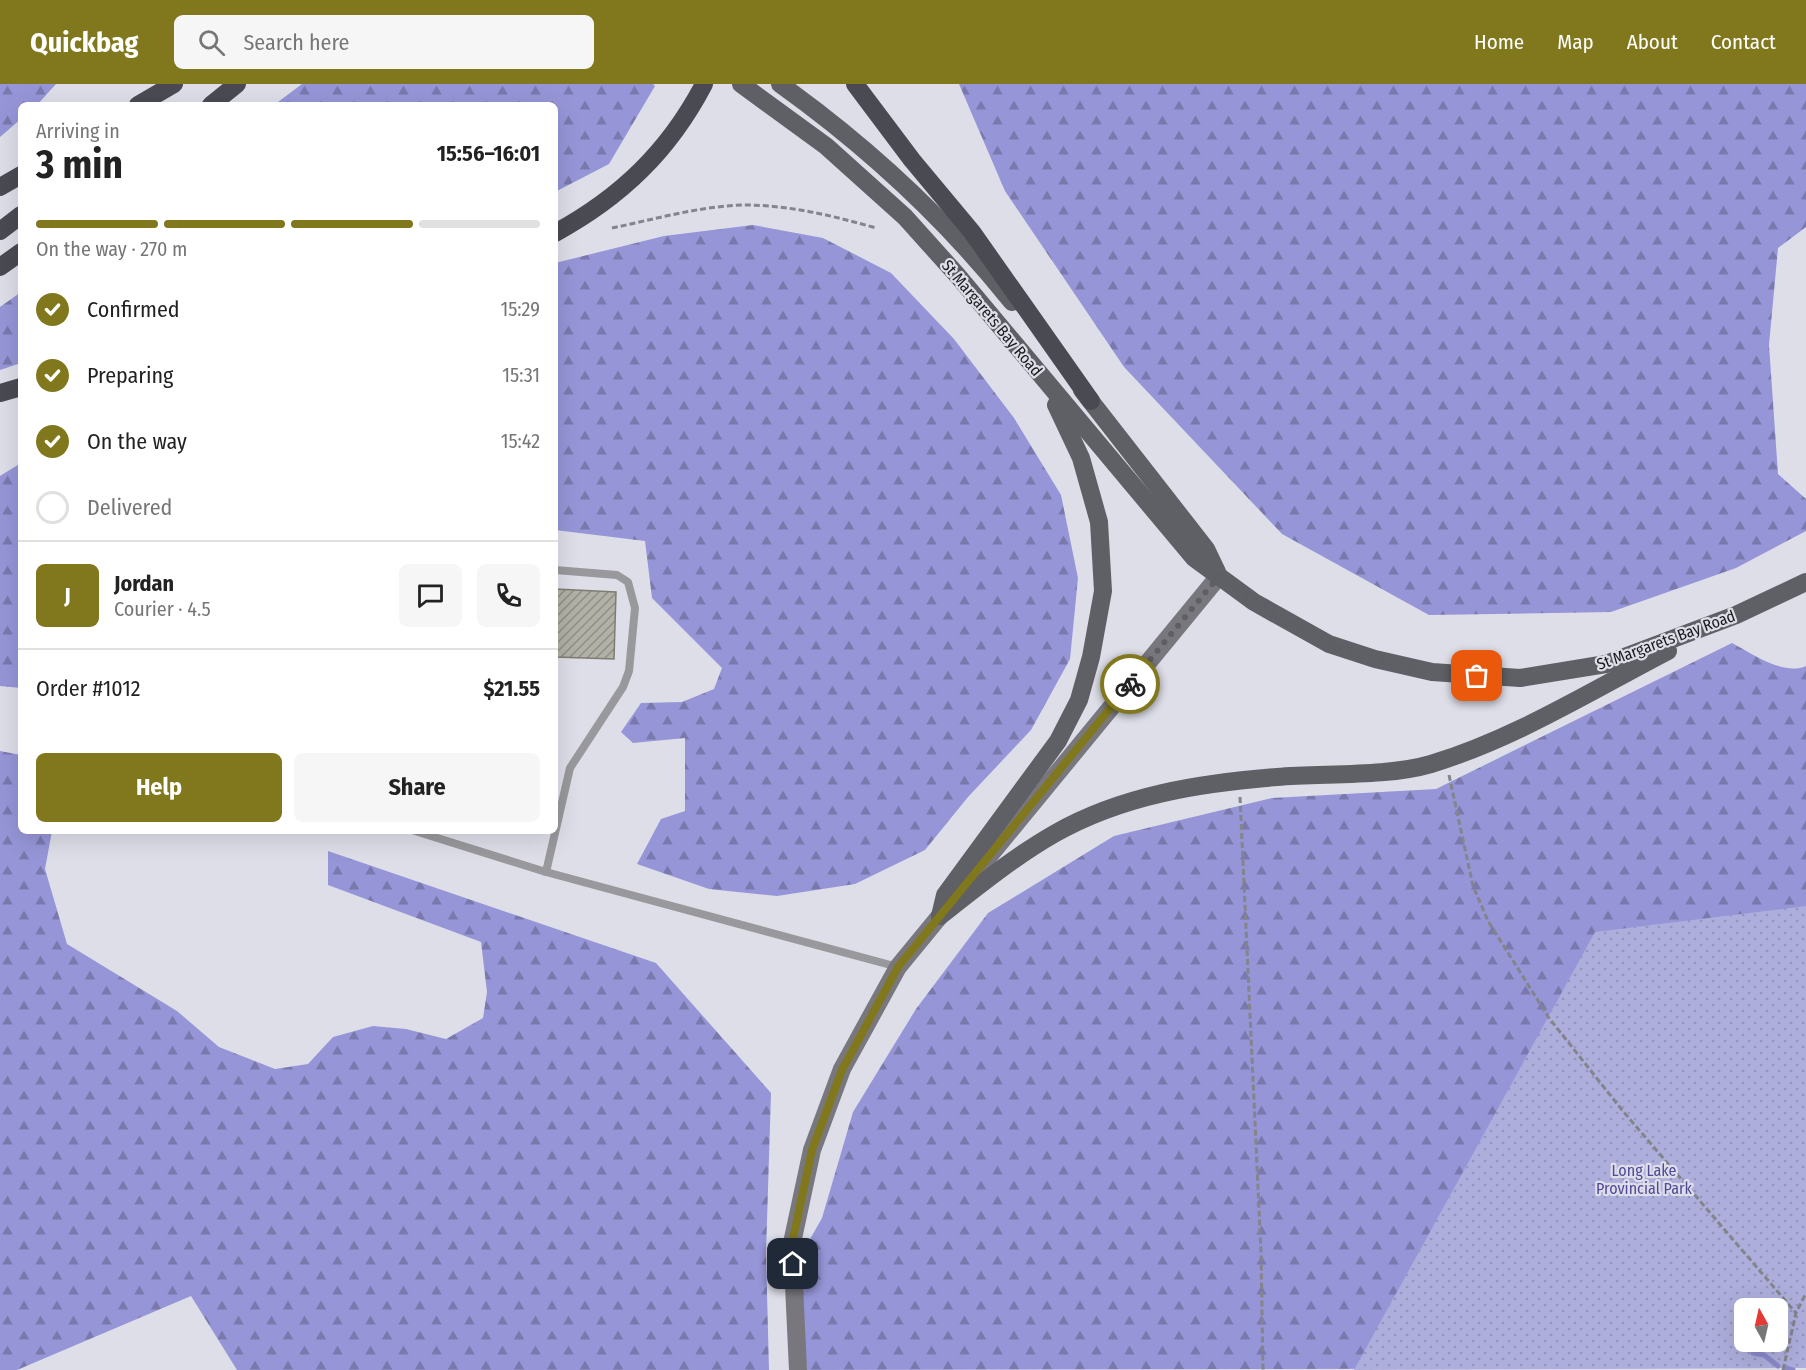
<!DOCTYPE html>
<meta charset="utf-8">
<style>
body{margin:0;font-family:"Fira Sans Condensed",sans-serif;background:#f6f6f6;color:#222;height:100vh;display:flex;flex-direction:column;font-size:22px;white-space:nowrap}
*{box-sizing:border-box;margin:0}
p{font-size:20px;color:#767676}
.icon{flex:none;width:33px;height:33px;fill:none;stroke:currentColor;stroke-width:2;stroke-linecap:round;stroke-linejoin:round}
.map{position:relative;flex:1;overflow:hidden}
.side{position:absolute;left:18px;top:18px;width:540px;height:732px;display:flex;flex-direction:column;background:#fff;border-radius:9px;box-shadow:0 6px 24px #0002}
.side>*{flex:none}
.needle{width:39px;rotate:352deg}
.tools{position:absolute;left:1734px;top:1214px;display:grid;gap:12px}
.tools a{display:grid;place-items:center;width:54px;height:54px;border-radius:9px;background:#fff;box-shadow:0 6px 24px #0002;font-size:30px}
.pin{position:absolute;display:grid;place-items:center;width:51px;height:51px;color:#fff;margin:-26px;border-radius:12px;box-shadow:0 3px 9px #0006}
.courier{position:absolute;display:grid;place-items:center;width:60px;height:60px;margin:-30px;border:4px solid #81781d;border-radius:50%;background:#fff;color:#222;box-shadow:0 2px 8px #0007}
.overview em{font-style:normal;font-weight:700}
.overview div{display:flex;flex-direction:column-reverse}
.overview{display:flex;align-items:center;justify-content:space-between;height:102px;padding:0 18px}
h1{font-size:39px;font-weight:700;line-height:45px}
.bar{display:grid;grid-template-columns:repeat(4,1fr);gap:9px 6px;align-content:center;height:72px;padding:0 18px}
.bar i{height:8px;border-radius:4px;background:#e0e0e0}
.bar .on{background:#81781d}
.bar p{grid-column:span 4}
.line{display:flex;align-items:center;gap:15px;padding:0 18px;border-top:2px solid #e0e0e0}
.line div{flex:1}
.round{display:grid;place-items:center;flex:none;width:63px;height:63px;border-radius:9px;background:#f6f6f6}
ol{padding:0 18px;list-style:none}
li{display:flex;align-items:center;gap:18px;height:66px}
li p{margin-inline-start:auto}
li .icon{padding:6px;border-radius:50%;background:#81781d;color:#fff;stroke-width:4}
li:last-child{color:#767676}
li i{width:33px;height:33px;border:3px solid #e0e0e0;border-radius:50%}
.action{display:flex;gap:12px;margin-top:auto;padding:12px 18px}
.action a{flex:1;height:69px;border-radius:9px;background:#81781d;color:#fff;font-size:24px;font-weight:700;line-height:69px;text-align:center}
.action a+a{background:#f6f6f6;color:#222}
header{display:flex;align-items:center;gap:36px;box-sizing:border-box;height:84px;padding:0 30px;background:#81781d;color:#fff}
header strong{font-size:28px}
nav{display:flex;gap:33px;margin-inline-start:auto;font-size:21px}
.search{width:420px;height:54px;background:#f6f6f6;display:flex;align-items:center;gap:15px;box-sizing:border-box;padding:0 21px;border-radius:9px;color:#767676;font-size:22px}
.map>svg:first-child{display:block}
.forest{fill:url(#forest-firs);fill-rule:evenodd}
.park{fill:url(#park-dots);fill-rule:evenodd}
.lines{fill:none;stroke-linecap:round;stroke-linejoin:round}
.stream{stroke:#8b89cb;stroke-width:5}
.building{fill:url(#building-hatch);stroke:#7d7d73;stroke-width:1.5}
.path{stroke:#84848b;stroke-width:3;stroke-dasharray:6 3;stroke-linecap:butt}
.lane{stroke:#99999d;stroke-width:8}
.secondary{stroke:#77777d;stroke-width:18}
.primary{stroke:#5f5f66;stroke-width:18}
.highway{stroke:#4a4a53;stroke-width:18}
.done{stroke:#5e5e64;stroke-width:6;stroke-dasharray:0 10.8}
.route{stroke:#81781d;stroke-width:8}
.labels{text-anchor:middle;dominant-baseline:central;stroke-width:4.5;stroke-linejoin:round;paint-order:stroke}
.street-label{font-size:16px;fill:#19191c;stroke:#dedee9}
.park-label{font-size:16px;fill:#514999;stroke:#dedee9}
</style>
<header>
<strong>Quickbag</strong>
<div class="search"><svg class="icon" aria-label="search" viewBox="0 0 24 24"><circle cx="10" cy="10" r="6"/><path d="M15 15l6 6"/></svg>Search here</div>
<nav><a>Home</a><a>Map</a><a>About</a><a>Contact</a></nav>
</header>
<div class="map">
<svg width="1806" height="1286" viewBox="0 0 1806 1286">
<defs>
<pattern id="forest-firs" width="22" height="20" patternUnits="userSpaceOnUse" patternTransform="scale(1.5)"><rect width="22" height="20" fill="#9695d7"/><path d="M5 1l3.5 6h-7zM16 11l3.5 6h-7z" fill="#7a79ae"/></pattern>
<pattern id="park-dots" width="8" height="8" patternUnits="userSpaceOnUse" patternTransform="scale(1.5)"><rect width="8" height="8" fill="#aeaedd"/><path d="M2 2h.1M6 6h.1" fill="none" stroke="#9595bd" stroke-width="1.8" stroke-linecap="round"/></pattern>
<pattern id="building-hatch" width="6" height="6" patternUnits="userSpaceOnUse" patternTransform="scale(1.5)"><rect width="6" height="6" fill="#b2b1a7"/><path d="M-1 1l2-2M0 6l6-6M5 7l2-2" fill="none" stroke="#908f87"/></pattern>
</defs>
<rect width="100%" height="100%" fill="#dedee9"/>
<g class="forest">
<path d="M0,0h56l-19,21h-16v14l-21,18z"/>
<path d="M302,0h351l2,2 -46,78 -54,28v-87h-281z"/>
<path d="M959,0h847v143l-28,21 -9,97 9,129 28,25v32l-70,37 -125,44 -182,3 -147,-81 -158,-167 -119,-176z"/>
<path d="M753,141l70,13 68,35 63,66 60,79 47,77 17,83 -8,81 -39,71 -63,67 -43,53 -70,34 -78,12 -68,-7 -72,-25 24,-45 24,-8v-73l-52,5 -12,-11 20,-29 41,-1 32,-13 8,-21 -70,-70 -7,-57 -90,-11v-267l109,-27z"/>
<path d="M21,208v71l-21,7v-63z"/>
<path d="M21,379v225l-21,-2v-210z"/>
<path d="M1732,559c21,11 51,33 74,23v702l-999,2 -15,-99 30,-53 31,-106 63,-103 72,-96 126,-77 158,-38 164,-9zM1744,1224h34v33h-34z"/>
<path d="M0,667l21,4v76h31l-7,38 22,75 110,67 42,36 56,22 33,-5 25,-27 40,-11 33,3 40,10 37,-21 4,-26 -6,-50 -153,-57v-34l328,112 115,130 -5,160 3,117h-532l-46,-74 -174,74h-17z"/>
</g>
<path class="park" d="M1806,822v462l-452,2 241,-438zM1744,1224h34v33h-34z"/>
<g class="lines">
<g class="stream">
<path d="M1753,1269l11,2 14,11"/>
<path d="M1786,1284l7,2"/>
</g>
</g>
<path class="building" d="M555,505l61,3 -2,67 -59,-2z"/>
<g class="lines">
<g class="path">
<path d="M612,144c44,-9 91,-23 137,-23 44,1 85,11 127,23"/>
<path d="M1449,691l24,111 15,35 61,97 73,92 174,203"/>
<path d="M1240,713l21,456 2,117"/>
<path d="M1783,1286l13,-57 10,-20"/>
</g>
<g class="lane">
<path d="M415,747l131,41 352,95"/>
<path d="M546,788l24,-104 53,-81 6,-16 6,-63 -7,-26 -11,-7 -62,-5"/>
</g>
<path class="secondary" d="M798,1286l-6,-127 20,-93 30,-81 56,-102 321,-391"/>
<g class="primary">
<path d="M741,0l85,62 79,71 53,59 236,282 60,44 75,42 46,15 57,13 88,6 86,-14 130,-49 70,-33"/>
<path d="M780,0c88,63 165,134 232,218"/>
<path d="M1082,306l124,159 11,23"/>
<path d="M940,832c37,-29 74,-59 114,-82 68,-39 147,-51 223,-57 47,-4 110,0 154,-13 83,-25 160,-73 237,-113"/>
<path d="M940,832l5,-21 113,-154 21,-41 12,-43 12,-66 -4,-69 -18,-64 -25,-53"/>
</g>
<g class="highway">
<path d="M855,0l57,76 60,72 119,169"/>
<path d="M138,21l36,-21"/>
<path d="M211,21l26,-21"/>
<path d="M0,103l21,-12"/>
<path d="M0,147l21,-16"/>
<path d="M555,149c66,-36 114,-82 149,-149"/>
<path d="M0,183l21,-15"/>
<path d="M0,309l21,-6"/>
</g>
</g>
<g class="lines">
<path class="done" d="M1130,600l89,-108c77,58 160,96 258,100"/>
<path class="route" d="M793,1180l-1,-21 20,-93 30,-80 56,-103 232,-283"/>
</g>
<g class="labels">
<g class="street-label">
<text transform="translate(992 234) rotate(50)">St Margarets Bay Road</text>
<text transform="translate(1666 556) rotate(-20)">St Margarets Bay Road</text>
</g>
<g class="park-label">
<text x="1644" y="1086">Long Lake<tspan x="1644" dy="18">Provincial Park</tspan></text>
</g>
</g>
</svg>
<div class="tools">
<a><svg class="needle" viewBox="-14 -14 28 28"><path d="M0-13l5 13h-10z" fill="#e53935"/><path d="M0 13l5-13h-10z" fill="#767676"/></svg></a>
</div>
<div class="pin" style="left:1477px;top:592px;background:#ea580c"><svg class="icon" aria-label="bag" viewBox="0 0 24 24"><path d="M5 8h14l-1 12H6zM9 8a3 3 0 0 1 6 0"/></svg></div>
<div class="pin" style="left:793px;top:1180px;background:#1f2937"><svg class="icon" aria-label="home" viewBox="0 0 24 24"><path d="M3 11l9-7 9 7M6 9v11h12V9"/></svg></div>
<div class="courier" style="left:1130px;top:600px"><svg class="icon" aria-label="bike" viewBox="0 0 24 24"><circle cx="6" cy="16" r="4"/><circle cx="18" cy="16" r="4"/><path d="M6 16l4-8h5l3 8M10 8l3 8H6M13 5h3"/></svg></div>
<section class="side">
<div class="overview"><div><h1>3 min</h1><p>Arriving in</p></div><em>15:56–16:01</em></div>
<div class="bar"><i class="on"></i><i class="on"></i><i class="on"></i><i></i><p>On the way · 270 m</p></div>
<ol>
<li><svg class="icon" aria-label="check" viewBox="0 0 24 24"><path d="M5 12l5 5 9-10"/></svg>Confirmed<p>15:29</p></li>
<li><svg class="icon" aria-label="check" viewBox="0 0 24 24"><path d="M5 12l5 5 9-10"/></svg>Preparing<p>15:31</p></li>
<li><svg class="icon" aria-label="check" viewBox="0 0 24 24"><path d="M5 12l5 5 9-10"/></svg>On the way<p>15:42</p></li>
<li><i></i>Delivered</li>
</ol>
<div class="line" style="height:108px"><b class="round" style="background:#81781d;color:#fff">J</b><div><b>Jordan</b><p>Courier · 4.5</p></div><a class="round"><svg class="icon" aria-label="chat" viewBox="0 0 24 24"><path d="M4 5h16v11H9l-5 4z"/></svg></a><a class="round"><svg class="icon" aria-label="phone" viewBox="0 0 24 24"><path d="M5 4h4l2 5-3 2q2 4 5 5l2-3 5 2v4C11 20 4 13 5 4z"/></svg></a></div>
<div class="line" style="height:78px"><div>Order #1012</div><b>$21.55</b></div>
<div class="action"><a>Help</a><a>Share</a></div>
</section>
</div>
